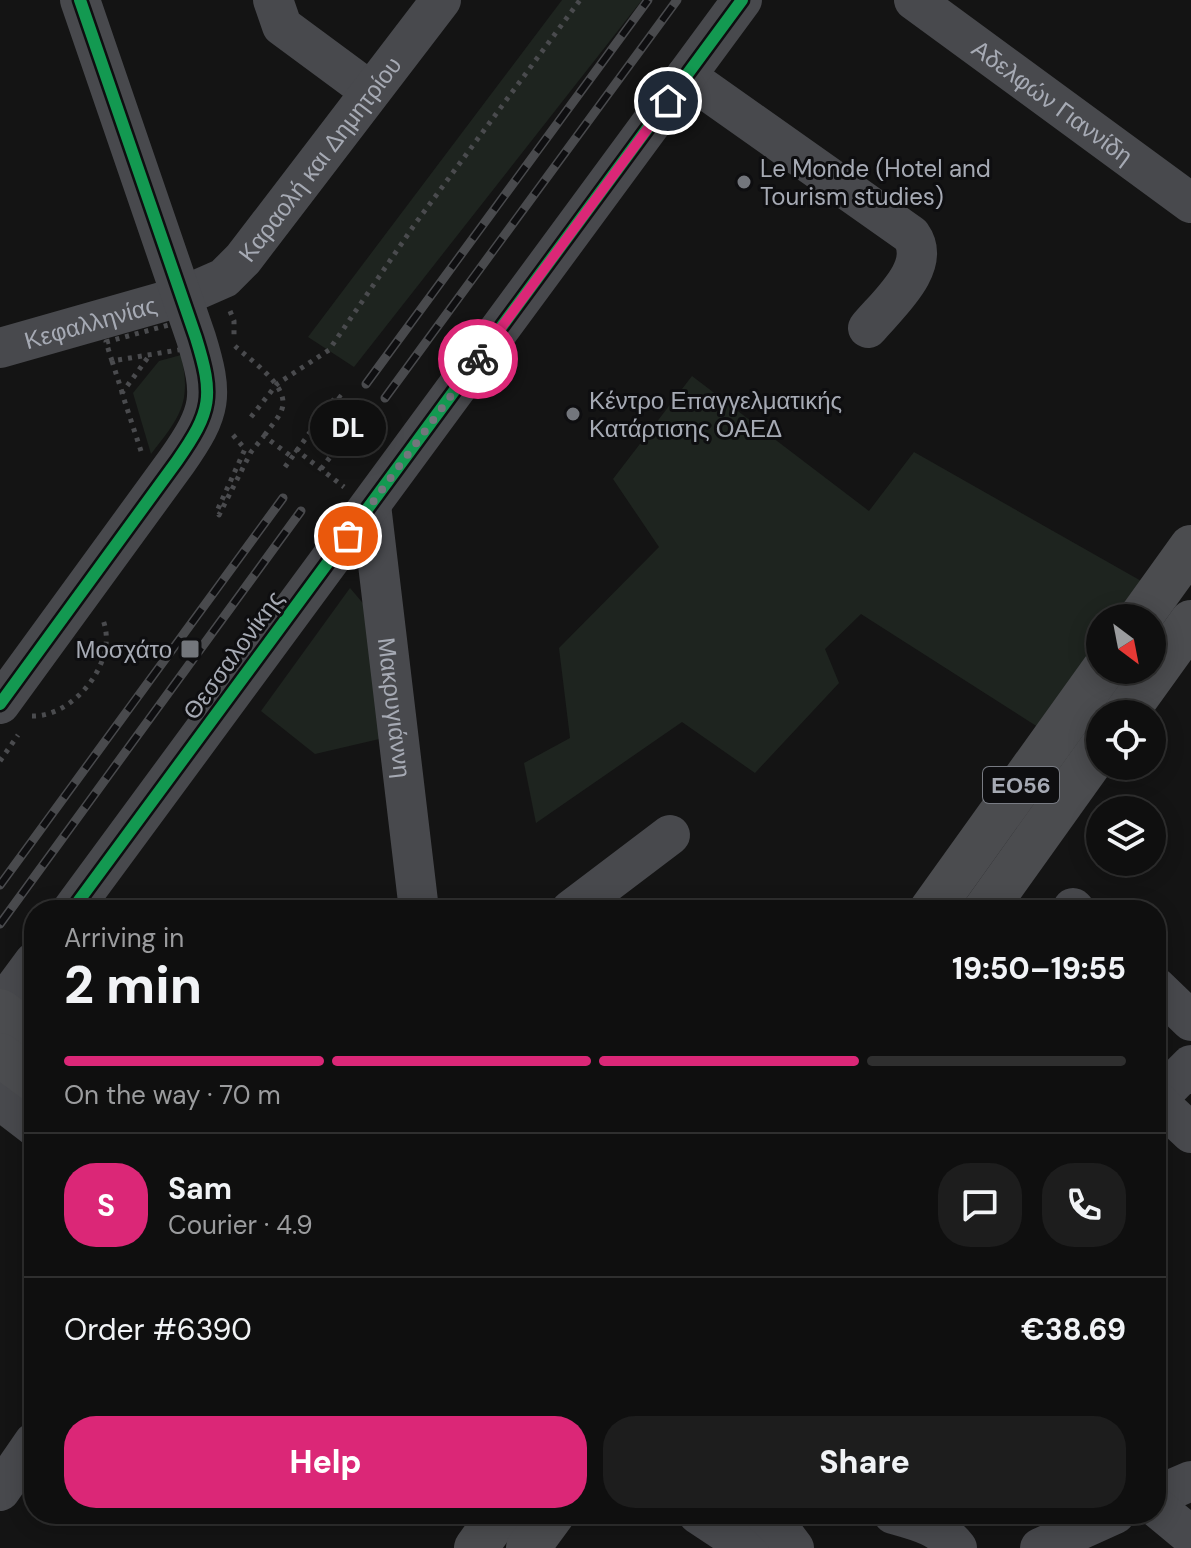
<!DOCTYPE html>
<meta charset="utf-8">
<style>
body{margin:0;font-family:"DM Sans",sans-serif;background:#1d1d1d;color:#f1f3f6;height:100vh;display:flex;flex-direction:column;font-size:30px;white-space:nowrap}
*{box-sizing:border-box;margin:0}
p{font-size:26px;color:#9b9c9e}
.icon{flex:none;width:44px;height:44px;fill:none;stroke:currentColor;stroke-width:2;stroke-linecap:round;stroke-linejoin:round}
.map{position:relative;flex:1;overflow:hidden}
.details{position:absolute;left:24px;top:900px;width:1142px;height:624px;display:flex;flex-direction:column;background:#0f0f0f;border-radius:32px;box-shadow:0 4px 20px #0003,0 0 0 2px #2f2f2f}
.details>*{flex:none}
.needle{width:52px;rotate:148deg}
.controls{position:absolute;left:1086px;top:604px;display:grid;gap:16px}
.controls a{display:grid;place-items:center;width:80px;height:80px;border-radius:50%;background:#0f0f0f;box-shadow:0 4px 20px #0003,0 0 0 2px #2f2f2f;font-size:40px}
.pin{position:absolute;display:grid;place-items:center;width:68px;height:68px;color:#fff;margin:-34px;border:4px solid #fff;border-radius:50%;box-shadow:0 2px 8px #0007}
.courier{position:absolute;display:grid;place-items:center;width:80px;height:80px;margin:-40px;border:6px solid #db2777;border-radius:50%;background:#fff;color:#222;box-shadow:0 2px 10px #0007}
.bubble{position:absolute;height:56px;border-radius:28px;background:#0f0f0f;box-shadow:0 4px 20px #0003,0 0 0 2px #2f2f2f;font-size:26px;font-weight:800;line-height:56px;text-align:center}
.summary em{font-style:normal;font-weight:800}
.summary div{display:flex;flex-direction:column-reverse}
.summary{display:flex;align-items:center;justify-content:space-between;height:136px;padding:0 40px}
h1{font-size:52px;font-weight:800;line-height:60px}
.bar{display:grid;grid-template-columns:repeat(4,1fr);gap:12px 8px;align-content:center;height:96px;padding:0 40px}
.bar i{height:10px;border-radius:6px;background:#2f2f2f}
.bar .current{background:#db2777}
.bar p{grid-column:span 4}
.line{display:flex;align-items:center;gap:20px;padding:0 40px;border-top:2px solid #2f2f2f}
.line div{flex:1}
.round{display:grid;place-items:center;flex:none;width:84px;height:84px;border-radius:32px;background:#1d1d1d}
.button{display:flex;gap:16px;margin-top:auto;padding:16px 40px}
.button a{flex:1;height:92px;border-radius:32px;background:#db2777;color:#fff;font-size:32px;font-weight:800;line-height:92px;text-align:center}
.button a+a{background:#1d1d1d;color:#f1f3f6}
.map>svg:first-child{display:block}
.green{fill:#1e241f}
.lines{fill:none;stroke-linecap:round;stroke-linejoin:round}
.path{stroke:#4a4b4e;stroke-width:5;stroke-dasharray:4 6;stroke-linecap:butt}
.minor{stroke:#48494d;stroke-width:40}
.major{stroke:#4b4c4f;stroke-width:44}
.rail-casing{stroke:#494a4d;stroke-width:9}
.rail{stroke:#0e0e10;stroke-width:6;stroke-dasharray:18;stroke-linecap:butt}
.cycleway-casing{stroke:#0e0e10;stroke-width:17}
.cycleway{stroke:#139951;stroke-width:12}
.done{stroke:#73767c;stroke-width:8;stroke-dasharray:0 14.4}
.route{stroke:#db2777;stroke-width:10}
.poi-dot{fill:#73767c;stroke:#0e0e10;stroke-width:3}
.labels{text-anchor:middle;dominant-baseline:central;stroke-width:6;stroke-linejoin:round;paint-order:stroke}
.shield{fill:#0e0e10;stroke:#787b83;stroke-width:2}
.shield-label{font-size:22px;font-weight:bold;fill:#a6aab4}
.street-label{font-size:24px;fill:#a6aab4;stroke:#0e0e10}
.poi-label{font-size:24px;fill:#a6aab4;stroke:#0e0e10;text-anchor:start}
</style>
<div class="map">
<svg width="1191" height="1548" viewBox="0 0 1191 1548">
<rect width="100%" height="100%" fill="#141414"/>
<g class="green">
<path d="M562,0h80l-288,367 -46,-30z"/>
<path d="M181,355c11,48 -1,62 -30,99l-18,-61 26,-32z"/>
<path d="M692,376l177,135 45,-59 229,130 -25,36h-18v25l-59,86 -180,-115 -36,35 14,34 -84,90 -73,-51 -146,101 -12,-60 46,-25 -11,-90 100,-101 -46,-68z"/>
<path d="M350,588l22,26 16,123 -73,17 -54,-43z"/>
</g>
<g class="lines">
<g class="path">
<path d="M230,311l4,10v15"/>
<path d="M176,323l8,26 -72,12 -6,-19z"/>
<path d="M235,346c15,14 55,40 47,63 -3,9 -12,18 -18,27"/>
<path d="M112,361l10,31"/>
<path d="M251,417l26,-33 52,-34 86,-126 165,-224"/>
<path d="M233,435l12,14 -28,62 2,4 32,-63 13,-16 28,21"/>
<path d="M295,449l49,38"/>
<path d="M141,451l-19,-58 27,-37"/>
<path d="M285,467l52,-72 46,35"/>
<path d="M321,469l42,-55"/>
<path d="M32,716c42,1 87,-55 71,-96"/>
<path d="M0,761l18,-26"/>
</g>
<g class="minor">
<path d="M273,0l9,26 88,65"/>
<path id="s1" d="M914,0l277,203"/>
<path d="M686,76l225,159c22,31 -23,69 -43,93"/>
<path id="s2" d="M0,348l183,-52 41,-18 19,-19 198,-259"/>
<path id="s3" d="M371,505l48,405"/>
<path d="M0,704l177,-243c35,-50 37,-65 19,-123l-116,-338"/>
<path d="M1073,908l2,2"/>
<path d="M72,910l670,-910"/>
<path d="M571,910l99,-75"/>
<path d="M1156,987l35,34"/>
<path d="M0,1008l34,-46"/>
<path d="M0,1100l34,26"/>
<path d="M1156,1100l35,-35"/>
<path d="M1156,1100l35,33"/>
<path d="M0,1491l34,-49"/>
<path d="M1156,1496l35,-15"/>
<path d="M1156,1507l35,29"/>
<path d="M698,1514l51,34"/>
<path d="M764,1514l15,14 15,20"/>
<path d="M893,1514c25,7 47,12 64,34"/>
<path d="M1040,1548l75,-34"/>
</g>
<g class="major">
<path d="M1140,618l51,-71"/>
<path d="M1125,714l66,-92"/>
<path d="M931,910l172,-240"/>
<path d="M985,910l115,-161"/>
<path d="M0,1011l34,25"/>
<path d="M0,1055l34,25"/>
<path d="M476,1548l24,-34"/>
<path d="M528,1548l25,-34"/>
</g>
<g class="rail-casing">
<g id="rail">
<path d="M366,384l282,-384"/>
<path d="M385,398l292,-398"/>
<path d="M0,885l283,-387"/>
<path d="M0,924l301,-413"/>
</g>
</g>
<use href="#rail" class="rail"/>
<g class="cycleway-casing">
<g id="cycleway">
<path d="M0,704l177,-243c35,-50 37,-65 19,-123l-116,-338"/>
<path d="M72,910l670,-910"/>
</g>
</g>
<use href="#cycleway" class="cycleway"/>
</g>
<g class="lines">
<path class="done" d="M348,536l130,-177"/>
<path class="route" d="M478,359l190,-258"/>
</g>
<g class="poi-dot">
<circle cx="744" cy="182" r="8"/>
<circle cx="573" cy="414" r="8"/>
<rect x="180" y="639" width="20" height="20" rx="4"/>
</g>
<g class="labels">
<rect class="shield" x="983" y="767" width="76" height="36" rx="6"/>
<g class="shield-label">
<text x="1021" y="785">ΕΟ56</text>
</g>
<g class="street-label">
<text stroke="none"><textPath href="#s1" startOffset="172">Αδελφών Γιαννίδη</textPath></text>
<text stroke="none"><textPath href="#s2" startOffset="388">Καραολή και Δημητρίου</textPath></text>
<text stroke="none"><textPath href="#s2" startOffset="94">Κεφαλληνίας</textPath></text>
<text transform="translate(233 655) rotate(-54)">Θεσσαλονίκης</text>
<text stroke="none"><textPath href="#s3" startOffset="204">Μακρυγιάννη</textPath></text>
</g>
<g class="poi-label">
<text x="760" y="168">Le Monde (Hotel and<tspan x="760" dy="28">Tourism studies)</tspan></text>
<text x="589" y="400">Κέντρο Επαγγελματικής<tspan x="589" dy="28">Κατάρτισης ΟΑΕΔ</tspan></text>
<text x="172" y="649" text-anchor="end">Μοσχάτο</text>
</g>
</g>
</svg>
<div class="controls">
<a><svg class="needle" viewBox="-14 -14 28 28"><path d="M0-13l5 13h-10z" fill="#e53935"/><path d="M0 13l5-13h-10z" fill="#9b9c9e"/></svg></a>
<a><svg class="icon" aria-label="locate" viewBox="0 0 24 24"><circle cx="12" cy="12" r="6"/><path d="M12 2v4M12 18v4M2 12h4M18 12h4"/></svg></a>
<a><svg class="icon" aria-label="layers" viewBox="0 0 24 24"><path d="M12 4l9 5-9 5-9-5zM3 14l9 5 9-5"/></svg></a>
</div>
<div class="pin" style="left:348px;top:536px;background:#ea580c"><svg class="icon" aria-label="bag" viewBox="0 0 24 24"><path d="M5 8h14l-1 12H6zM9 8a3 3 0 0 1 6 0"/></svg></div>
<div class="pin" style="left:668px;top:101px;background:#1f2937"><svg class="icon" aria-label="home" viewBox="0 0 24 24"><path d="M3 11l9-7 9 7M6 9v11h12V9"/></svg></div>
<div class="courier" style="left:478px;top:359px"><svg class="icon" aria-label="bike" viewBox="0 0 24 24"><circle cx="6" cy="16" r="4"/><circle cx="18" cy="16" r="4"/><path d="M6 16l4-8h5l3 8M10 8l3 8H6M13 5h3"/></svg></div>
<div class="bubble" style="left:310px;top:400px;width:76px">DL</div>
<section class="details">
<div class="summary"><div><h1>2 min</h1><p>Arriving in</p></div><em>19:50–19:55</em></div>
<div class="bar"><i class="current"></i><i class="current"></i><i class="current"></i><i></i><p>On the way · 70 m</p></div>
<div class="line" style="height:144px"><b class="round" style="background:#db2777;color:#fff">S</b><div><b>Sam</b><p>Courier · 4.9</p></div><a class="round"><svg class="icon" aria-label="chat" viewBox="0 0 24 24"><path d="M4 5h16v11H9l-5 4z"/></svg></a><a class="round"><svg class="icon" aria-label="phone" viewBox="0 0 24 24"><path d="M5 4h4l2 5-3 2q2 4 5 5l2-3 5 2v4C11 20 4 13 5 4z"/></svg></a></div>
<div class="line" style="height:104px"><div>Order #6390</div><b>€38.69</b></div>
<div class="button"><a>Help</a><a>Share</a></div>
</section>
</div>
